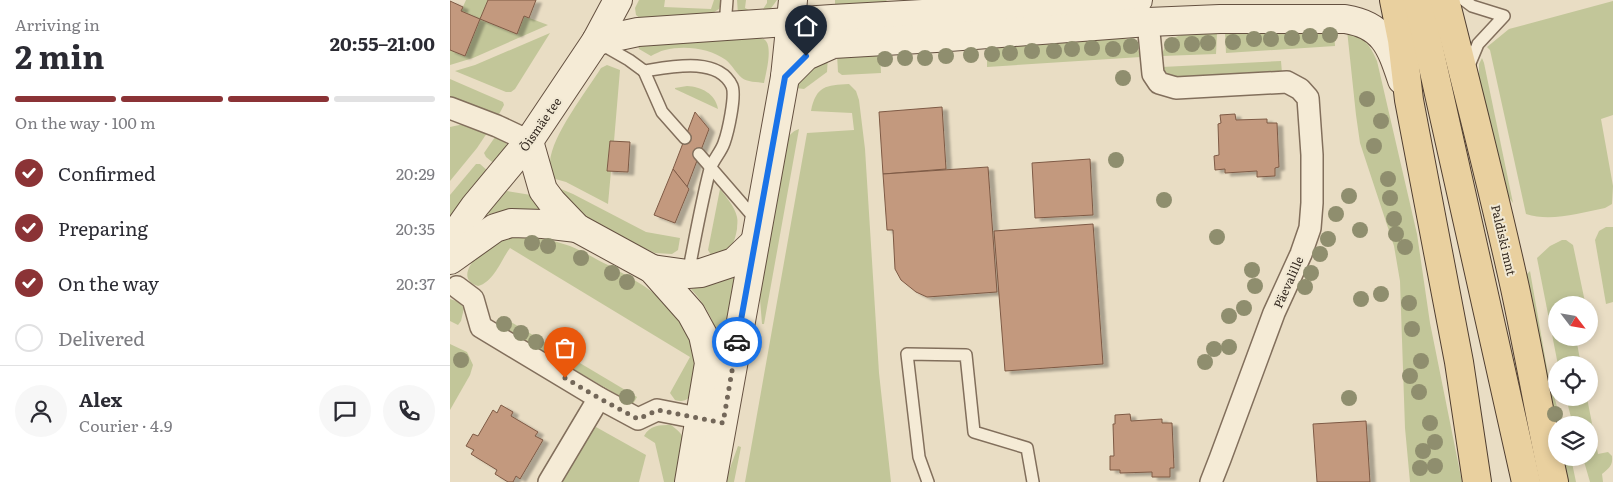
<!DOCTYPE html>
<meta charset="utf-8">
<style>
body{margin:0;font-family:Literata,serif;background:#f7f7f7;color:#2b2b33;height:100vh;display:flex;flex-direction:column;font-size:19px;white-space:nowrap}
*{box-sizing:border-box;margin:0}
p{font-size:16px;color:#7c7c81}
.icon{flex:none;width:28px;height:28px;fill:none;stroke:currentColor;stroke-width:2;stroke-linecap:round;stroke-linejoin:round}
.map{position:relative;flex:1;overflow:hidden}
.panel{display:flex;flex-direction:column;background:#fff;width:450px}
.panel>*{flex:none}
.needle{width:32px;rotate:121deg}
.buttons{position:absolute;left:1098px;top:296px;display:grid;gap:10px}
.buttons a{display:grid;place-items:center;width:50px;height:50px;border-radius:50%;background:#fff;box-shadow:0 2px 8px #0003;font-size:25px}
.pin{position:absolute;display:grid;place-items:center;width:42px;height:42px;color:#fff;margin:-51px -21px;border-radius:50% 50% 50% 0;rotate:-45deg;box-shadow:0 0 5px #0007}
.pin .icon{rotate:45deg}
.courier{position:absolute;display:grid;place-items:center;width:50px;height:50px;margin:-25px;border:4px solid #1a73e8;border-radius:50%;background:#fff;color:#222;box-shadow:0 1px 6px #0007}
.overview em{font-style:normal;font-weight:700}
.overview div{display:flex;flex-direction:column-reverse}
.overview{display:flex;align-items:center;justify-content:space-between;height:85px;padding:0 15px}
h1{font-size:32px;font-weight:700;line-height:38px}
.bar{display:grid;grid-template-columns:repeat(4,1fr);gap:8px 5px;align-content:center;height:60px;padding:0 15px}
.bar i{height:6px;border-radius:4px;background:#e1e1e2}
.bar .selected{background:#8b3336}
.bar p{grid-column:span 4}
.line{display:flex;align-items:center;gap:12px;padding:0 15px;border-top:1px solid #e1e1e2}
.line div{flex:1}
.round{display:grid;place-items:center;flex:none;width:52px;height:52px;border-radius:26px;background:#f7f7f7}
ol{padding:0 15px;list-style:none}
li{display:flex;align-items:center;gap:15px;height:55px}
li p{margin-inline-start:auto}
li .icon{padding:5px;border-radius:50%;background:#8b3336;color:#fff;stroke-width:4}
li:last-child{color:#7c7c81}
li i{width:28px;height:28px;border:2px solid #e1e1e2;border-radius:50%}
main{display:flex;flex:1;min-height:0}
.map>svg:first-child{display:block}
.green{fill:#c2c699}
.building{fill:#c3997e;stroke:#7e5a45;filter:url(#shadow)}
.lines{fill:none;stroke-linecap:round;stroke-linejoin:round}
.service-casing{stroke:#826f5c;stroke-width:14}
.minor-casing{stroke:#826f5c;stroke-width:24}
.secondary-casing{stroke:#645040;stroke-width:30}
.primary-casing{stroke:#503e30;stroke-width:30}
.service{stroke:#f5ebd6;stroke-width:11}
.minor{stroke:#f5ebd6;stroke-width:21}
.secondary{stroke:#f5ebd6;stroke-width:28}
.primary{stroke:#e9d09f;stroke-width:28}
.tree{fill:#8f8e6e}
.done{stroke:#736759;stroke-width:5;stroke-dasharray:0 9}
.route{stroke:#1a73e8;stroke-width:6}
.labels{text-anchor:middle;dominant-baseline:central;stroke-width:4;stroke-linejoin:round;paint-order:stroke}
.street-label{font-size:12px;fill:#33281f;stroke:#f1e8d3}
</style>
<main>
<section class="panel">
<div class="overview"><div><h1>2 min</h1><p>Arriving in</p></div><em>20:55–21:00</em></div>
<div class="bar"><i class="selected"></i><i class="selected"></i><i class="selected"></i><i></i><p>On the way · 100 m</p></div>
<ol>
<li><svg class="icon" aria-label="check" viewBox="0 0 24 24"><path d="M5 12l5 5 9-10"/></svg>Confirmed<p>20:29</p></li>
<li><svg class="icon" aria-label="check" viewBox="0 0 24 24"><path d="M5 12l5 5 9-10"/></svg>Preparing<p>20:35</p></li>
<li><svg class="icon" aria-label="check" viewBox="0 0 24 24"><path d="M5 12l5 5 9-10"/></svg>On the way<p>20:37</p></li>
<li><i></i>Delivered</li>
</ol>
<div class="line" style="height:90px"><a class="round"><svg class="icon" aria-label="person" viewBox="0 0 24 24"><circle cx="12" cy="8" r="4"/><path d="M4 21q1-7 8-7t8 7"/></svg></a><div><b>Alex</b><p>Courier · 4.9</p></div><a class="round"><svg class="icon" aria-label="chat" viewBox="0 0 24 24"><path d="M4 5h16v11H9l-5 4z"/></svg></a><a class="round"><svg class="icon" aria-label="phone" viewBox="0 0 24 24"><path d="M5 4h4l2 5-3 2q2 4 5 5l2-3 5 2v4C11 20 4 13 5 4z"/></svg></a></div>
</section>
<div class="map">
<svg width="1163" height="482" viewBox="0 0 1163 482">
<defs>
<filter id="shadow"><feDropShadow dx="5.5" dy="3" stdDeviation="1" flood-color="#0004"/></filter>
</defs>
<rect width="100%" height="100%" fill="#e9ddc4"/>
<g class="green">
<path d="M16,0h22l-8,19 37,15 7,-18 24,9 -75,33 -23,7v-15l15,6 15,-36 -19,-9z"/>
<path d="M189,0h26l-1,7 47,2 3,-9h9l-4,9 -13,8 -65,2 -5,-4 -1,-7z"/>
<path d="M287,0h9l-1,8 4,2 14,-1 4,-6v-3h10l-8,11 -31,3z"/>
<path d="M385,0h52l-5,5 -39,2 -8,-3z"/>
<path d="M1163,1v114l-12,4 12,67 -1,18 -7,4c-26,5 -54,14 -79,6l-36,-164 -3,-3 22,-18z"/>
<path d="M884,28l1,18 -109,7 -1,-20z"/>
<path d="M897,30c18,9 22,13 30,31l40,173 13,89 32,159h-52l-5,-54 -5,-147 -6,-35 -34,-103 -4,-28z"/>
<path d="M100,33l-35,56 -4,3h-5l-51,-21 20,-6z"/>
<path d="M767,33l-1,21 -54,2c5,-27 32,-22 55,-23z"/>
<path d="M307,37c2,1 5,1 8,3 8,7 1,33 -1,43 -6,-1 -18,-1 -22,-5 -6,-5 -10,-13 -16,-18 -16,-12 -42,-15 -61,-10 -5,1 -10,4 -14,6l-12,-7 -1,-3 3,-2z"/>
<path d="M674,38c10,5 14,9 17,19l-154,10v-21z"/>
<path d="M430,52l1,21 -39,2 -4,-3 -1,-18z"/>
<path d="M378,56l-1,16 -23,17 -8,-1 3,-10z"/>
<path d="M1032,58l2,5 29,140 -8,-11 -26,-111v-17z"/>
<path d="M831,61l1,12 -106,7 -7,-4 -7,-9z"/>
<path d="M157,65l13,5 -6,71h-4l-3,29 4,1 -3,33 -42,-22 -14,-4c0,-5 -2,-11 -2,-16 2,-27 36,-70 51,-94z"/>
<path d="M0,79l53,23 1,3 -7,13 -47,-19z"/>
<path d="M399,84l7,7 3,9 6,49 14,224 12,109h-146l62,-349 47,-3 -2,-17 -41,-2c5,-25 15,-26 38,-27z"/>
<path d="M237,86c14,1 28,7 31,23l-43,-20v-1z"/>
<path d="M14,124l23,9 -10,15 -27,33v-54z"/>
<path d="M349,129l-35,195h-2l-3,-37 26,-145c4,-6 7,-11 14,-13z"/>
<path d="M45,137l10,4 3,7 -12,17 -10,-8 -2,-4z"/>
<path d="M26,164h4l10,9 -40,44v-22z"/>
<path d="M106,187l17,7 73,38 34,6 -2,12 -6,4 -17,-1 -11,-5 -60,-33 -13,-12z"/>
<path d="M270,189c6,8 15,18 17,28 1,4 0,8 0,12 -3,17 -8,25 -26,26l-3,-5z"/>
<path d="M57,191l24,4 12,15c-20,-2 -37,-1 -57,5z"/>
<path d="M1156,227h7v75l-7,2 -11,-64 4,-9z"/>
<path d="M67,236c18,1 36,4 53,10 13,5 25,13 38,19 30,17 66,35 81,69 8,20 5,39 3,60 -5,7 -9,8 -17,6l-5,-7 20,-36 -180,-109c-9,12 -16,34 -32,38 -28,-9 6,-39 20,-45 6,-2 13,-3 19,-5z"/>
<path d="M1112,240h4l7,5 12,57 -2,3h-27v33h20l5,27h-23l-21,-107 13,-12z"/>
<path d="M1080,271l18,103 14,51h-6v33h15l5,24h-18l-32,-207z"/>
<path d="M286,275l-14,78c-5,-25 -13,-45 -31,-64l27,-6z"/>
<path d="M0,299l9,3 5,6 -3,13 -3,4 -8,-4z"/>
<path d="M51,316l136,81 -4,7 -135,-79v-4z"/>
<path d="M0,344l17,8 6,13 -3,10 -20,35z"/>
<path d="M1116,398h21l11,56 10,-2 4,4c1,10 -3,12 -10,18l1,8h-13l-7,-24h6v-33h-16z"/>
<path d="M221,425c6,5 12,8 12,16l-7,41h-12l-9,-39 -11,-7c6,-11 15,-11 27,-11z"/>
<path d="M146,427l50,28 -7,27h-77l29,-51z"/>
<path d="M288,446l3,1 -7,35h-9z"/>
</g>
<g class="building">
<path d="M38,0h48l-7,18 -5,-2 -7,18 -37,-15z"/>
<path d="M0,1l13,6 -2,4 19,8 -15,37 -15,-6z"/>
<path d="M492,107l4,62 -63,5 -4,-62z"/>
<path d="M245,112l14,17 -22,58 -14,-18z"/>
<path d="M785,114l1,6 31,-1v4h10l2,44 -4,1v8l-18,1v-6l-32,2v-4l-10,1 -1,-14 5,-1 -1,-31 3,-1 -1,-8z"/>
<path d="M160,141l20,1 -2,30 -21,-1z"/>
<path d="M640,159l3,56 -58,3 -3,-55z"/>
<path d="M538,167l9,125 -70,5 -11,-5 -15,-12 -6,-11 -2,-39h-6l-4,-56z"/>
<path d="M223,169l16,20 -14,34 -21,-8z"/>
<path d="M643,224l10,140 -98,7 -11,-140z"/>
<path d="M51,405l12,7 -2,4 27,16 -3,4 8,4 -23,39 -4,-3 -3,6h-5l-13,-8 2,-4 -26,-16 3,-4 -8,-4 7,-12 5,2 15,-26 4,3z"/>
<path d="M680,414l1,7 31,-2v4h10l2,45h-4v9h-18v-5l-32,1v-3h-10v-14h4l-1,-32h2v-9z"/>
<path d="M916,421l4,61h-53l-4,-58z"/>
</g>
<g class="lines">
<g class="service-casing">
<g id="service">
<path d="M1014,0l8,6 32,10 -26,28 -10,24"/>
<path d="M275,26l2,-26"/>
<path d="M151,44l28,16 15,11c26,-4 74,-15 88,15 4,10 -4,46 -8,57 -3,9 -11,17 -14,26 -9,35 -15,70 -22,105"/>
<path d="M194,71l18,41 23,26"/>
<path d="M249,154l58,67"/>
<path d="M478,482l-9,-25 -12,-103 59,1 8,77 53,16 6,34"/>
</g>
</g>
<g class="minor-casing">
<g id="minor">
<path d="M698,22l5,52 6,9 17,5 111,-6 13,7 8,9 4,57v48l-2,25 -9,26 -27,59 -54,146 -9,23"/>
<path d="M0,108l47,18 32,15"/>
<path d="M7,287l16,12 8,28 118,71 39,21 19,-9 56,11"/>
<path d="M99,482l50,-84"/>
</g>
</g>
<g class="secondary-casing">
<g id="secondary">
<path d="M146,41l42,-9 194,-13 271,-15 35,-4"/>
<path d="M335,77l21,-21 27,-12 103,-6 212,-16 72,-3h125c39,6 46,28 57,61"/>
<path d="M79,141l14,49 9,12 25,26 75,41 39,44 12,22 6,28 -20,119"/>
<path d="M0,241l25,-35 54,-65 67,-100 22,-41"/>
<path d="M0,260l45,-32 16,-5 32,1 34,4"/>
<path d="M202,269l36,5 13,-1 33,-11 21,-20"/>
<path d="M262,482l73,-405 8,-77"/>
</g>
</g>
<g class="primary-casing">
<g id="primary">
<path d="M944,0l8,40 7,60 50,262 18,120"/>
<path d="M968,0l108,482"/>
<path d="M995,0c24,96 49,192 70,288 14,65 25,130 39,194"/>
</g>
</g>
<use href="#service" class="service"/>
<use href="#minor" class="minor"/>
<use href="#secondary" class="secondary"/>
<use href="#primary" class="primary"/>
</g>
<g class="tree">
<circle cx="880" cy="35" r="8"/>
<circle cx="860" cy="36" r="8"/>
<circle cx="842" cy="38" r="8"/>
<circle cx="804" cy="39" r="8"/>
<circle cx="821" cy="39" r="8"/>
<circle cx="783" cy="42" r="8"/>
<circle cx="758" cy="43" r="8"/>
<circle cx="742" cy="44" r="8"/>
<circle cx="722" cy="45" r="8"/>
<circle cx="681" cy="46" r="8"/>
<circle cx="642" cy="48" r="8"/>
<circle cx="622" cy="49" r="8"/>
<circle cx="663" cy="49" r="8"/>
<circle cx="582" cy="51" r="8"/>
<circle cx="604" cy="51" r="8"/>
<circle cx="560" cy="53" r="8"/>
<circle cx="542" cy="54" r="8"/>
<circle cx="521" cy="55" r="8"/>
<circle cx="496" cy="56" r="8"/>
<circle cx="455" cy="58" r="8"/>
<circle cx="475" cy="58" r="8"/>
<circle cx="435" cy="59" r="8"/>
<circle cx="673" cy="78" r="8"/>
<circle cx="917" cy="99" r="8"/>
<circle cx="931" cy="121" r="8"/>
<circle cx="924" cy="146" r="8"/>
<circle cx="666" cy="160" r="8"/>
<circle cx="938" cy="179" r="8"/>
<circle cx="899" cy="196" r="8"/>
<circle cx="940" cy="198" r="8"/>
<circle cx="714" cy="200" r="8"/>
<circle cx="886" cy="214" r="8"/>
<circle cx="944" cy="219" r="8"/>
<circle cx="910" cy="230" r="8"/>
<circle cx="946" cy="234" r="8"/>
<circle cx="767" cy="237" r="8"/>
<circle cx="878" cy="239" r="8"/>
<circle cx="82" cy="243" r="8"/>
<circle cx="98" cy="246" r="8"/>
<circle cx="955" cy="247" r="8"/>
<circle cx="870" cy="254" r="8"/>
<circle cx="131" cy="258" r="8"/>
<circle cx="802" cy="270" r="8"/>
<circle cx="162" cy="273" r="8"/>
<circle cx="861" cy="273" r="8"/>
<circle cx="177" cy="282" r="8"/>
<circle cx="805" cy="286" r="8"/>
<circle cx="855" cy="287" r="8"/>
<circle cx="931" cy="294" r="8"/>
<circle cx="911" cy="299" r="8"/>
<circle cx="959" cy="303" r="8"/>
<circle cx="794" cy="308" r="8"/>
<circle cx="779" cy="316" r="8"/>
<circle cx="54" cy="324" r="8"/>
<circle cx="962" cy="329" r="8"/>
<circle cx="71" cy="333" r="8"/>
<circle cx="86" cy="342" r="8"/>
<circle cx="779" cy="347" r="8"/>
<circle cx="764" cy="349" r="8"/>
<circle cx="11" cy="360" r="8"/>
<circle cx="118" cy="361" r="8"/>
<circle cx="971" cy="361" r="8"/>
<circle cx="755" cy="362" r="8"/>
<circle cx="960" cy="376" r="8"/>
<circle cx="969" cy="392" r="8"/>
<circle cx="177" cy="397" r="8"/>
<circle cx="899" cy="398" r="8"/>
<circle cx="1105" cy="414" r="8"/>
<circle cx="980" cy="423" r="8"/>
<circle cx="985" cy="442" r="8"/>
<circle cx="973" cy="451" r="8"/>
<circle cx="985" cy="466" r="8"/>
<circle cx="970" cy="468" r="8"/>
</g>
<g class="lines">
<path class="done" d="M115,378l34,20 39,21 20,-9 65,13 14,-81"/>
<path class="route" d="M287,342l48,-265 21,-21"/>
</g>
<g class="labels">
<g class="street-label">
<text transform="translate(90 124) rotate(-55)">Õismäe tee</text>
<text transform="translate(1054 240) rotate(77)">Paldiski mnt</text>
<text transform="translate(838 282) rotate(-66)">Päevalille</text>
</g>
</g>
</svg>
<div class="buttons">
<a><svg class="needle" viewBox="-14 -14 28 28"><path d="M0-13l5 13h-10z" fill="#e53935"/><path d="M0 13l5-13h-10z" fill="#7c7c81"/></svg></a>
<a><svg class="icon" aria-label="locate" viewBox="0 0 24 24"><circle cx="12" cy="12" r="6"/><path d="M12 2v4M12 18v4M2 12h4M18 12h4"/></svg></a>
<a><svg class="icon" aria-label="layers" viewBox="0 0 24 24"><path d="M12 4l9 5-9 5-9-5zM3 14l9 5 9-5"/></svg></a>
</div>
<div class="pin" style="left:115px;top:378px;background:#ea580c"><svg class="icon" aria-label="bag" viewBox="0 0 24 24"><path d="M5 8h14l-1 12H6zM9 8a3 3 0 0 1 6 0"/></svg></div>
<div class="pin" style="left:356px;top:56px;background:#1f2937"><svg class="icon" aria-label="home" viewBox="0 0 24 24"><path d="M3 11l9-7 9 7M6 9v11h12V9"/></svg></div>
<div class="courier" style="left:287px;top:342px"><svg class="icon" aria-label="car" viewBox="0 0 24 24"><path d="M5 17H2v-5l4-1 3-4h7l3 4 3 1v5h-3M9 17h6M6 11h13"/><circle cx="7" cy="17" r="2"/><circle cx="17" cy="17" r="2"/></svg></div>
</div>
</main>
